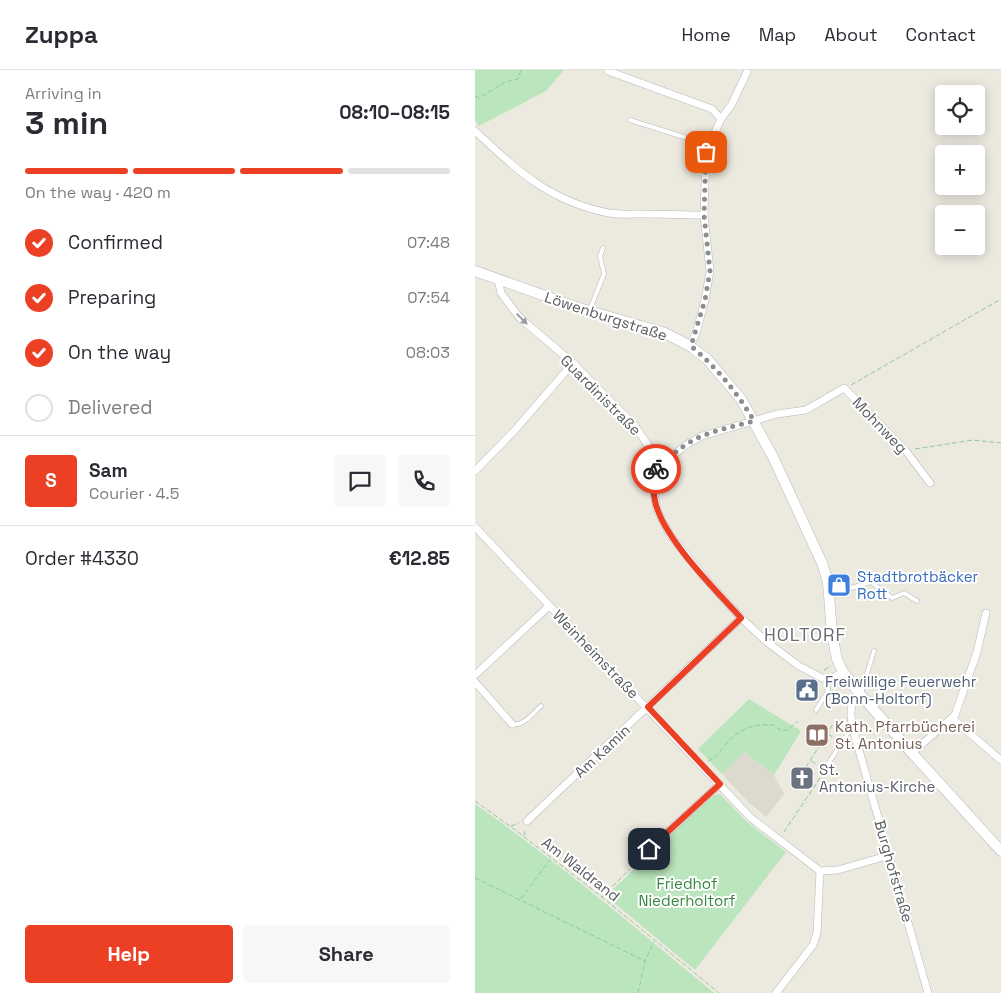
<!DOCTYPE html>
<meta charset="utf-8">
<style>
body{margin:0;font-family:"Space Grotesk",sans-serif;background:#f7f7f7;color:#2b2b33;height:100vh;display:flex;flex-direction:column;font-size:19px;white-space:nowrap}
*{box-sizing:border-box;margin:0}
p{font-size:16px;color:#7c7c81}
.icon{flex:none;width:28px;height:28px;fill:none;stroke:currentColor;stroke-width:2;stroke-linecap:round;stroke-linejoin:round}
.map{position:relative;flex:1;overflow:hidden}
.details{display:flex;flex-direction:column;background:#fff;width:475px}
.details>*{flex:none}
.tools{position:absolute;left:460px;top:15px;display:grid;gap:10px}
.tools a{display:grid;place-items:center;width:50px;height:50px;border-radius:5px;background:#fff;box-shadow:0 2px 12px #0003;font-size:25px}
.pin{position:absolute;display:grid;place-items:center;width:42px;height:42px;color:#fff;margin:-21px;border-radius:10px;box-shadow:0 2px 8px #0006}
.courier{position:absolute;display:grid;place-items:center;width:50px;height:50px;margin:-25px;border:4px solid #ec4025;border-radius:50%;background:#fff;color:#222;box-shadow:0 1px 6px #0007}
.head em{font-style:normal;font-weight:800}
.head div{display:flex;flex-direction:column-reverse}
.head{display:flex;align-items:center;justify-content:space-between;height:85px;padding:0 25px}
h1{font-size:32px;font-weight:800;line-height:38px}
.bar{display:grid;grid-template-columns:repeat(4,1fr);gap:8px 5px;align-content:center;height:60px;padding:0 25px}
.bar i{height:6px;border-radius:4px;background:#e1e1e2}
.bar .selected{background:#ec4025}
.bar p{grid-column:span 4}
.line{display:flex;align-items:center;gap:12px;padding:0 25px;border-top:1px solid #e1e1e2}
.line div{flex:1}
.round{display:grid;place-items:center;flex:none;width:52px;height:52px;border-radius:5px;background:#f7f7f7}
ol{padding:0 25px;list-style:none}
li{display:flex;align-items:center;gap:15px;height:55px}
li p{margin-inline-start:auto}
li .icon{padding:5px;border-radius:50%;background:#ec4025;color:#fff;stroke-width:4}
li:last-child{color:#7c7c81}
li i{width:28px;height:28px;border:2px solid #e1e1e2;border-radius:50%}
.button{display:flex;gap:10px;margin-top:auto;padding:10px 25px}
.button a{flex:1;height:58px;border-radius:5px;background:#ec4025;color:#fff;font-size:20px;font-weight:800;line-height:58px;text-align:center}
.button a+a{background:#f7f7f7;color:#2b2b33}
header{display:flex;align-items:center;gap:30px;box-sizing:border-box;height:70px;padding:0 25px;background:#fff;border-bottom:1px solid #e1e1e2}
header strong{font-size:24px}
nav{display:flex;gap:28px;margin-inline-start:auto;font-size:18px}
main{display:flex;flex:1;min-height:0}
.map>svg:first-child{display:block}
.education{fill:#dcd9ce}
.green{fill:#bbe5bd}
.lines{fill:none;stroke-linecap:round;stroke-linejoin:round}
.lane-casing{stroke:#b5b8bd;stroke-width:5}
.street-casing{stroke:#b5b8bd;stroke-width:8}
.secondary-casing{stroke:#b5b9bf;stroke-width:11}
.path{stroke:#94c6a5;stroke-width:1;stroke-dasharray:5 2.5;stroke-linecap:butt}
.lane{stroke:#fff;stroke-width:4}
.street{stroke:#fff;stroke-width:7}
.secondary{stroke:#fff;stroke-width:10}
.oneway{fill:#9b9da0}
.done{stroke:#8c8e8d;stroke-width:5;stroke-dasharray:0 9}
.route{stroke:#ec4025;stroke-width:6}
.labels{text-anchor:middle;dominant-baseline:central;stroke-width:4;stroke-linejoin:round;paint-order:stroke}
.street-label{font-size:15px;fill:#585c61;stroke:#fff}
.shop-label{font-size:15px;fill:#366cbe;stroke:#fff;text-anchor:start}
.service-label{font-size:15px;fill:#4e5e75;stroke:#fff;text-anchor:start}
.education-label{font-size:15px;fill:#785e54;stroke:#fff;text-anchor:start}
.worship-label{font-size:15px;fill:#5b616d;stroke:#fff;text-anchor:start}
.park-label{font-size:15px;fill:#33863b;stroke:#fff}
.quarter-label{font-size:18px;letter-spacing:1px;fill:#696e73;stroke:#fff}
</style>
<header>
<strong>Zuppa</strong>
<nav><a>Home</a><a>Map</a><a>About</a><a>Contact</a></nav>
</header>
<main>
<section class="details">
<div class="head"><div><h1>3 min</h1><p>Arriving in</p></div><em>08:10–08:15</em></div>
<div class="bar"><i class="selected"></i><i class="selected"></i><i class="selected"></i><i></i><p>On the way · 420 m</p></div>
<ol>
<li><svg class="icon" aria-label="check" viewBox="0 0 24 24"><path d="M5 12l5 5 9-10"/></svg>Confirmed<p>07:48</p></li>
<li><svg class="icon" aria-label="check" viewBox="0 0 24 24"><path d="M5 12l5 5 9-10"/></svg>Preparing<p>07:54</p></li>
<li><svg class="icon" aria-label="check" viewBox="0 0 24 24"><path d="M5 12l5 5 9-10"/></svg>On the way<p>08:03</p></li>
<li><i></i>Delivered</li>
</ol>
<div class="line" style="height:90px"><b class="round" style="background:#ec4025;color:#fff">S</b><div><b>Sam</b><p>Courier · 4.5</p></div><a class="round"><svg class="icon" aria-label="chat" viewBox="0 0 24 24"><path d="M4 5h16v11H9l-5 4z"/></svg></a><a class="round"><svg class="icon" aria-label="phone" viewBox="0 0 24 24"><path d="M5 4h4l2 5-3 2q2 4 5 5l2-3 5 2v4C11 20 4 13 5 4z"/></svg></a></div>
<div class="line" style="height:65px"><div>Order #4330</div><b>€12.85</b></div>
<div class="button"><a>Help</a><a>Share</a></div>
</section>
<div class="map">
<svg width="526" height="923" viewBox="0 0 526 923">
<rect width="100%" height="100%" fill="#eceadf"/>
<path class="education" d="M270,682l29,23 10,19 -18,23 -19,-16 -25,-27z"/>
<g class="green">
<path d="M0,0h89l-18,21 -67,35 -4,-6z"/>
<path d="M274,629l52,32 -27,44 -29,-23 -23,22 -24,-25z"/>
<path d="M245,724l27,28 39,30 -91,118 -89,-74 105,-100z"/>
<path d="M0,734c83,58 161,124 239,189h-239z"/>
</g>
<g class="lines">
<g class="lane-casing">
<g id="lane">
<path d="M155,50l79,25"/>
<path d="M115,239l14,-35 -4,-18 3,-8"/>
<path d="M356,524l40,-12 21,16 12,-5 13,8"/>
<path d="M386,623l13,-42"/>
<path d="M341,640l12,-19 -1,-12"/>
<path d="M37,654c11,3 21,-11 29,-18"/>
<path d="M353,694l21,-33 4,-2"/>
</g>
</g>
<g class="street-casing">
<g id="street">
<path d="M133,1l104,38 9,10"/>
<path d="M0,61c43,40 74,70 134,82 11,2 23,1 34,1 20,0 41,1 61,1"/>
<path d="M23,209l3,14 19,25 53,45 62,63 21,31 1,8 -4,22 4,23 13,25 35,43 36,40 26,24 32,24 23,12h10l11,-6"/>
<path d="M215,276l6,-13 9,-33 5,-29 -6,-56 2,-63 15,-33 11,-15 15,-32"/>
<path d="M182,395l8,-4 24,-18 13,-7 75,-22 29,-4 38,-22 62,63 24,32"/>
<path d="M0,401l40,-41 58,-67"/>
<path d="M0,457l276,291 69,53 18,-1 52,-15"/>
<path d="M0,605l74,-69"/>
<path d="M0,612l37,42"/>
<path d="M384,623c-10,11 -9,22 -6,36l75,264"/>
<path d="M478,649l48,41"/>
<path d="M437,683l43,-38 22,-63 9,-39"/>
<path d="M52,751l214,-203"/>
<path d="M160,792l85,-78"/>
<path d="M301,923l37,-48 4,-12 3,-62"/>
</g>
</g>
<g class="secondary-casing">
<path id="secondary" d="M0,201l104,37 86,25 25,13 17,13 34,40 32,58 49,106 6,19 4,52 5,25 6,13 16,21 53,60 89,98"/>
</g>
<g class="path">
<path d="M0,26l4,2 26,-16 13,-3 3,-9"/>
<path d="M376,315l150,-86"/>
<path d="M440,379l58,-9 28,3"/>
<path d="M349,600l7,-4"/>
<path d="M353,664l9,6"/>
<path d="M233,691c8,-4 12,-9 17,-16 15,-17 27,-21 49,-20l6,5h8l10,-9"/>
<path d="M336,691l12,7"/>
<path d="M331,697l29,-46"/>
<path d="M0,731l43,31 84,65 117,96"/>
<path d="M36,756l8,-3"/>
<path d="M309,762l42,-63"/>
<path d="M49,766l1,-7"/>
<path d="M0,808l170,83"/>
<path d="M127,827l28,-28"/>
<path d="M46,829l30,-41"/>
<path d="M163,923l7,-32 9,-19"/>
</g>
<use href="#lane" class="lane"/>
<use href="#street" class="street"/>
<use href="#secondary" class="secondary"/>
</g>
<defs><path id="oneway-solid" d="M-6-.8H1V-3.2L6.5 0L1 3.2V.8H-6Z" transform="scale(1.25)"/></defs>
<use class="oneway" href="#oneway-solid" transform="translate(47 249) rotate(45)"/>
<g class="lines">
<path class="done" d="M181,399l1,-4c12,-6 21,-16 33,-23 19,-11 42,-15 64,-21 -17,-29 -38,-54 -63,-75l14,-46 5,-29 -6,-56 2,-63"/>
<path class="route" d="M174,779l71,-65 -72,-77 93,-89c-26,-29 -69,-71 -83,-107 -5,-12 -6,-30 -2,-42"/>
</g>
<defs>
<g id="shop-square" transform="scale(1.25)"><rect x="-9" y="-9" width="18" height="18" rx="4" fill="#3f7fe0" stroke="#fff"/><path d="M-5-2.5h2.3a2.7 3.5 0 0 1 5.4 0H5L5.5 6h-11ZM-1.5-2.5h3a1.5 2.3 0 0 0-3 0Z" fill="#fff"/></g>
<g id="civic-square" transform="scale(1.25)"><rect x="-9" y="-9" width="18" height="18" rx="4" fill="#5c6f8a" stroke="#fff"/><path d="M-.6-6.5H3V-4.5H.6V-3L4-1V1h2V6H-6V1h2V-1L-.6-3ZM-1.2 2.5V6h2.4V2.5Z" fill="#fff"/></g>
<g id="library-square" transform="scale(1.25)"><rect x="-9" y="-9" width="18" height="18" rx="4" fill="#8d6e63" stroke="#fff"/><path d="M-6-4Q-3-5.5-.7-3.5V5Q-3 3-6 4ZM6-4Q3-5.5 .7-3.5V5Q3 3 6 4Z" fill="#fff"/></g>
<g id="church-square" transform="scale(1.25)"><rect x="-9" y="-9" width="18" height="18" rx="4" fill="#6b7280" stroke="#fff"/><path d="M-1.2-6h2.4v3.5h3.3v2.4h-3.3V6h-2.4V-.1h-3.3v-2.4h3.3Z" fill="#fff"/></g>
</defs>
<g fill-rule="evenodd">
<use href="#shop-square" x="364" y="515"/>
<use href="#civic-square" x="332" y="620"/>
<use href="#library-square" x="342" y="665"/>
<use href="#church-square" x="327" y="708"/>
</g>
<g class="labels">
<g class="street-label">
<text transform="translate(131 246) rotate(18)">Löwenburgstraße</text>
<text transform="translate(126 325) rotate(45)">Guardinistraße</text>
<text transform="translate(405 355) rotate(46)">Mohnweg</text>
<text transform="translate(121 584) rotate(46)">Weinheimstraße</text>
<text transform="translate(127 681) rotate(-43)">Am Kamin</text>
<text transform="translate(106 799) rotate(38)">Am Waldrand</text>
<text transform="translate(419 801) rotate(74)">Burghofstraße</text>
</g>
<g class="shop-label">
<text x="382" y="506">Stadtbrotbäcker<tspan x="382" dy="17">Rott</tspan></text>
</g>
<g class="service-label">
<text x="350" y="611">Freiwillige Feuerwehr<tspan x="350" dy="17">(Bonn-Holtorf)</tspan></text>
</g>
<g class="education-label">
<text x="360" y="656">Kath. Pfarrbücherei<tspan x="360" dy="17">St. Antonius</tspan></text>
</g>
<g class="worship-label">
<text x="344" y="699">St.<tspan x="344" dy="17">Antonius-Kirche</tspan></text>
</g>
<g class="park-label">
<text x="212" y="813">Friedhof<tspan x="212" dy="17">Niederholtorf</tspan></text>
</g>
<g class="quarter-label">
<text x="330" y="564">HOLTORF</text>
</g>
</g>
</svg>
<div class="tools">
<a><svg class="icon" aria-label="locate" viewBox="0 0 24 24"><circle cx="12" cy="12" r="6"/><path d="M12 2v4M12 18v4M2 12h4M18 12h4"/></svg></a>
<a>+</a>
<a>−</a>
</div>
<div class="pin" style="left:231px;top:82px;background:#ea580c"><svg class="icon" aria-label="bag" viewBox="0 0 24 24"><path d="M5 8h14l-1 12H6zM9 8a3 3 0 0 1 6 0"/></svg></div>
<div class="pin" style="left:174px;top:779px;background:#1f2937"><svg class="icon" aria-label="home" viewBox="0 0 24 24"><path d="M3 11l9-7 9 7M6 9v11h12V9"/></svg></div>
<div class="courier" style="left:181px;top:399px"><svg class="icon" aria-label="bike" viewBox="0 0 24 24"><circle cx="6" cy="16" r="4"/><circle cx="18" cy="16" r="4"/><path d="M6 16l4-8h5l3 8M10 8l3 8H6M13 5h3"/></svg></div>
</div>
</main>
